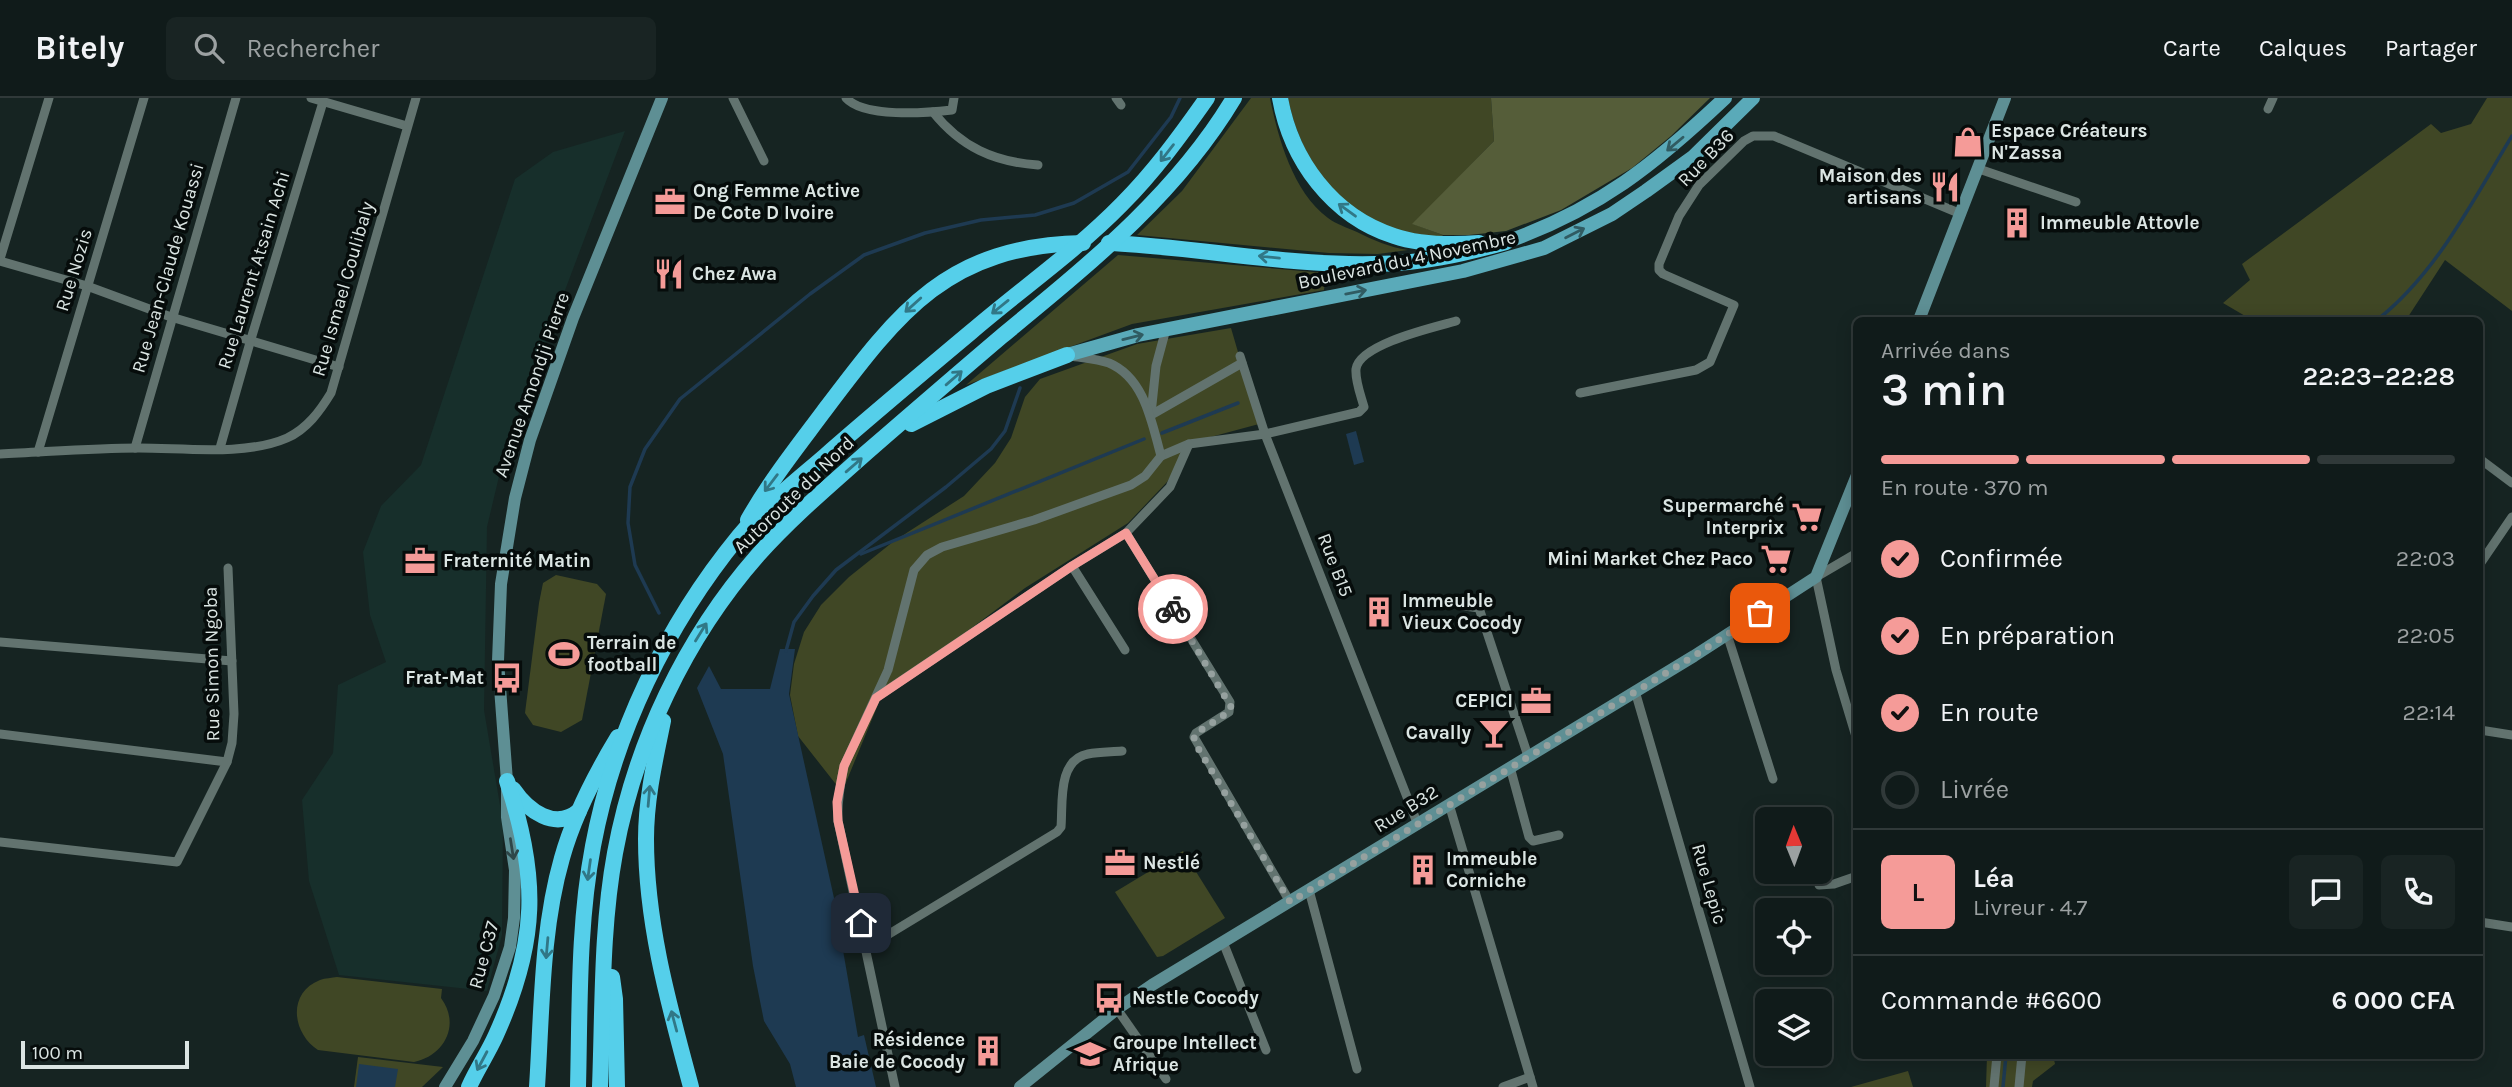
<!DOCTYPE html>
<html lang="fr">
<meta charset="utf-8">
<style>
body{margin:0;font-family:Karla,sans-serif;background:#192423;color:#f1f3f6;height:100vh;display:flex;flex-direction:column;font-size:26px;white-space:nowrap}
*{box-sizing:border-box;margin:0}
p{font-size:23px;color:#9ca1a2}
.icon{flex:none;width:38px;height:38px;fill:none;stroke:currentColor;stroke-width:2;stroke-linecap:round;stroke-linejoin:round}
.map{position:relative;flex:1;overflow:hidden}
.panel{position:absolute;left:1853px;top:219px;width:630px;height:742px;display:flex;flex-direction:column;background:#101b1a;border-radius:10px;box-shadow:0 4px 18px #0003,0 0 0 2px #303939}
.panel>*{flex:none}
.needle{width:46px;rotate:359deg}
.controls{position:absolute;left:1755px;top:709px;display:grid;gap:14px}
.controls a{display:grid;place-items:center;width:77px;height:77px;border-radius:10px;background:#101b1a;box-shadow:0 4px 18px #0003,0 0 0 2px #303939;font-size:35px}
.scale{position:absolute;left:21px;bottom:18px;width:168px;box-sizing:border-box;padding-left:7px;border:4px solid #dbe5e3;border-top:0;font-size:19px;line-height:24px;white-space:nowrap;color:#dbe5e3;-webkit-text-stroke:5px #060c0b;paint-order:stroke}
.pin{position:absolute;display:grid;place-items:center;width:60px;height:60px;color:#fff;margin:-30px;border-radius:14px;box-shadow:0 4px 10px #0006}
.courier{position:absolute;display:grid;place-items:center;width:70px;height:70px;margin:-35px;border:5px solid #f59b98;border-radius:50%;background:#fff;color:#222;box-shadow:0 2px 9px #0007}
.head em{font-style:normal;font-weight:600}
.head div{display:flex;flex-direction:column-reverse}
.head{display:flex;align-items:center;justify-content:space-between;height:119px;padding:0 28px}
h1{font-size:46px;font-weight:600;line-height:52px}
.bar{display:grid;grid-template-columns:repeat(4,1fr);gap:10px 7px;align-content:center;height:84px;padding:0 28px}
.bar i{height:9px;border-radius:5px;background:#303939}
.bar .active{background:#f59b98}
.bar p{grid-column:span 4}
.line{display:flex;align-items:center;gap:18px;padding:0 28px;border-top:2px solid #303939}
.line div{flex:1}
.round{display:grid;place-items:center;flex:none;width:74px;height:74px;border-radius:10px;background:#192423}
ol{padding:0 28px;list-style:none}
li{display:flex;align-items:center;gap:21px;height:77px}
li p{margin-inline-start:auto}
li .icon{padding:7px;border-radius:50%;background:#f59b98;color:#111;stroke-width:4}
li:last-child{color:#9ca1a2}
li i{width:38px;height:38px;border:4px solid #303939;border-radius:50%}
header{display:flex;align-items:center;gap:42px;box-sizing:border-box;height:98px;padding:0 35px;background:#101b1a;border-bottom:2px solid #303939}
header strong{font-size:33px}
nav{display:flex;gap:38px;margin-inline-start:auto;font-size:24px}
.search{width:490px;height:63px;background:#192423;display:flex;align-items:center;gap:18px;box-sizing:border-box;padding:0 24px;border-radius:10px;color:#9ca1a2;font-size:26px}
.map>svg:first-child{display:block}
.built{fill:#172f2b}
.green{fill:#404725}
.forest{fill:#555d39}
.water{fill:#1e3a52}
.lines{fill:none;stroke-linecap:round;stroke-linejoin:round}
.stream{stroke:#1e3a52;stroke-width:3.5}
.street{stroke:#62736f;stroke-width:9}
.secondary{stroke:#5e8f94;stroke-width:12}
.primary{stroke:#5aaab9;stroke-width:14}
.highway{stroke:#55cfea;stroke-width:16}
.oneway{stroke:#305b62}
.oneway2{stroke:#317786}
.oneway3{stroke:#2e4749}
.done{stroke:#96a19f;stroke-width:7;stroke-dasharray:0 12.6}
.route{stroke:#f59b98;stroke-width:9}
.labels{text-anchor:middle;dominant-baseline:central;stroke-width:7;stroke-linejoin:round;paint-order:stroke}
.poi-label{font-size:19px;font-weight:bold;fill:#dbe5e3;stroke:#060c0b;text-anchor:start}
.street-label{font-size:19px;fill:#dbe5e3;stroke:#060c0b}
</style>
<header>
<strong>Bitely</strong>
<div class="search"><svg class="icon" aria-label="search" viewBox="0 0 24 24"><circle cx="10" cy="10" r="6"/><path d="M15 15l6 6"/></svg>Rechercher</div>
<nav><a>Carte</a><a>Calques</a><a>Partager</a></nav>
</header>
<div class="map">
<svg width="2512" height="989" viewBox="0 0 2512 989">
<rect width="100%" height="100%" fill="#162422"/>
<path class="built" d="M625,33l-119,316 -19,80 -3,183 19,113 -1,112 -15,56 -148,-16 -30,-94 -7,-81 31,-47 5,-68 48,-23 -16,-47 -7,-63 18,-46 40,-41 94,-286 38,-27z"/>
<g class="green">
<path d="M1251,0h19c8,40 23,94 58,120 8,6 20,10 29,14 18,9 32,15 51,18l-30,4 -49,-1 -192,-18 45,-44z"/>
<path d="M1288,0h203l3,43 -81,83 30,11 -3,3c-16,-3 -33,-5 -48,-10 -57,-21 -93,-72 -104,-130z"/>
<path d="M2487,0h25v213l-67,-51 -39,60h-154l-29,-17 27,-23 -8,-16 189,-140 10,9 30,-9z"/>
<path d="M1118,157l208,18 -2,17 -192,34 -166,61z"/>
<path d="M1231,230l28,96 -67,18 -25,40 -39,41 -103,65 -143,107 -40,97 -44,-56 -8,-41 4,-31 10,-32 17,-27 28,-28 45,-36 70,-45 31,-33 16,-25 14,-41 15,-18 97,-35z"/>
<path d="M556,477l41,9 9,10 -24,126 -21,12 -28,-7 -8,-12 14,-110 4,-20z"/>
<path d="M1183,753l42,67 -62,38 -6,1 -42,-65z"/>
<path d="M337,879l105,12 -1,9c20,27 3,58 -27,64l-96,-12c-26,-17 -31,-57 2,-70 5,-2 12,-2 17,-3z"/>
<path d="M1987,957h66l2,9 -22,17 -1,6h-46z"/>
<path d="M358,959l85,10 -21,20h-68z"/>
<path d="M1908,973l5,16h-62z"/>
</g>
<path class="forest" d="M1491,0h219l-39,38 -39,32 -71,42 -55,21 -37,4h-26l-31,-11 82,-83z"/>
<g class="water">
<path d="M1356,333l8,31 -10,3 -8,-31z"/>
<path d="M780,551h15l-6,45 45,204 24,139 6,-2 12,52h-80l-6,-23 -26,-43 -11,-55 -30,-212 -26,-66 12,-22 12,23h49z"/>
<path d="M359,966l39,5 -3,18h-39z"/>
</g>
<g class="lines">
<g class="stream">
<path d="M2377,222c60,-47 96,-120 135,-184"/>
<path d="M1162,335l76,-30"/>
<path d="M861,456l283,-115"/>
<path d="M659,515l-24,-48 -7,-42 2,-36 15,-38 35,-50 130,-105 54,-39 61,-22 56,-13 54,-5 39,-12 54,-31 43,-55 9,-19"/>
<path d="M786,553l8,-29 19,-26 23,-26 110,-83 45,-38 14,-18 15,-43"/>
<path d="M2003,989l3,-32"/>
</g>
<g class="street">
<path d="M311,0l96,28"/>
<path d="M733,0l31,63"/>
<path d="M846,0c18,20 80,15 106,12l2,-12"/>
<path d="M1116,0l5,7"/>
<path d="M2268,11l5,-11"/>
<path d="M933,14c28,35 61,50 105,53"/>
<path d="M1979,71l97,33"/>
<path d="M0,161l49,-161"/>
<path d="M0,163l87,25 84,31 168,50"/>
<path d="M1240,258l25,78 153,391"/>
<path d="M1580,295l116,-23 14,-8 24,-57 -71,-31 -4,-4v-6l20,-48 20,-31 45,-44 9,-5h21l187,78"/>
<path d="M1151,316l5,-48 10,-37"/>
<path d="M1151,317l91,-52"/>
<path d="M135,350l101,-350"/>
<path d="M220,350l31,-109 72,-237"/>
<path d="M38,354l106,-354"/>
<path d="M0,356c46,-2 93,-6 139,-6 45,0 107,8 148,-10 20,-9 33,-27 44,-45l85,-295"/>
<path d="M1161,358l28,-12 76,-10 94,-22 5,-5c-3,-11 -9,-26 -8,-38 3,-25 79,-42 100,-48"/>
<path d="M2480,361l32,24"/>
<path d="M1126,435l104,169 -1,10 -33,21 -2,4 96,165"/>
<path d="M1857,455l-41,24 20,93 21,70"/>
<path d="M2480,466l32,-47"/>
<path d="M1072,468l53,84"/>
<path d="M1457,507l22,3 49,148"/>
<path d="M1727,536l46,145"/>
<path d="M0,544l232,19"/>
<path d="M1635,593l115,396"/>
<path d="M877,599l195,-131 54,-33 44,-46 19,-43"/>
<path d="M2480,632l32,5"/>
<path d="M0,636l227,28"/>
<path d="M1510,669l19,70 4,4 26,-6"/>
<path d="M1449,706l84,283"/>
<path d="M0,744l177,20 50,-100 5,-19 2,-29 -6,-146"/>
<path d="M1819,787l15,-1 23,-8"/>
<path d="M1309,792l48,179"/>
<path d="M2480,824l32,5"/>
<path d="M1223,844l43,108"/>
<path d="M866,850l191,-116 4,-5c2,-23 -4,-67 27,-73 11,-2 23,-2 34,-3"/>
<path d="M1117,911l49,70"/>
<path d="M895,989l-57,-266c-1,-19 2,-36 6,-55l44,-96 26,-100 13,-15 15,-8 92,-27 97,-35 14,-9 16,-20c-9,-32 -16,-78 -52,-93 -12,-4 -26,-5 -38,-7"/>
<path d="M1503,989l27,-10"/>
<path d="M1994,989l3,-32"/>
<path d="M2019,989l3,-32"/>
</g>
<g class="secondary">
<path d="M1919,222l86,-222"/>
<path d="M445,989l28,-46 21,-45 16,-49 4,-29 1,-48 -8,-53v-36l-9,-120 3,-77 14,-86 15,-58 43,-122 89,-220"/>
<path d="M1020,989l97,-78 35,-24 542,-329 122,-79 41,-102"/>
</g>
<g class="primary">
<path d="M1506,144c93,-33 148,-77 219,-144"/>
<path d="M1067,257l71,-20 325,-64 81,-23 68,-34 34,-23 47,-34 60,-59"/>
</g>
<g class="highway">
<path d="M1280,0c11,62 52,118 114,138 26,9 57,9 85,7"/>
<path d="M1109,145c89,4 177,23 266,21 44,0 88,-10 131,-22"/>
<path d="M911,326l75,-38 81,-31"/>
<path d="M748,422c22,-39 50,-74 76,-109 76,-101 124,-165 259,-168"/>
<path d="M663,623c-8,39 -17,78 -17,118 0,85 23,166 45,248"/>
<path d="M513,691c15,22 42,42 66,22"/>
<path d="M612,879l3,22 2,88"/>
<path d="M469,989c8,-18 19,-34 27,-52 42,-93 43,-158 11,-254"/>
<path d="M537,989c5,-75 4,-156 25,-229 12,-43 33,-83 56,-121"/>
<path d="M578,989c2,-80 0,-162 15,-241 21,-112 73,-221 146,-310 24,-29 57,-55 86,-80 48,-42 97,-83 146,-124 50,-43 105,-81 151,-128 32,-32 59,-69 85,-106"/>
<path d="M600,989c3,-78 1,-158 15,-234 20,-109 70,-215 143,-298 33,-37 71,-69 108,-102 45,-39 90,-78 136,-117 86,-71 174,-141 232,-238"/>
</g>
</g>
<defs><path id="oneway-shaft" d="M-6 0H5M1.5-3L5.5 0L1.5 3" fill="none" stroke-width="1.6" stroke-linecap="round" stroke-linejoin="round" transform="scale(1.75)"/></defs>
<g class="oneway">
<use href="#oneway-shaft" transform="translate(1675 46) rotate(140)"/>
<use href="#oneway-shaft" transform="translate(1575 135) rotate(-27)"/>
<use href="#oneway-shaft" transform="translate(1356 194) rotate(-11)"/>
<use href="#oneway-shaft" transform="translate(1133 239) rotate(-14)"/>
</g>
<g class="oneway2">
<use href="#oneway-shaft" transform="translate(1167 55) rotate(128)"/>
<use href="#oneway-shaft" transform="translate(1347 112) rotate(-144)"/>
<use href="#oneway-shaft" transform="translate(1269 159) rotate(-174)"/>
<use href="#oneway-shaft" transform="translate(913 207) rotate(138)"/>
<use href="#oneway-shaft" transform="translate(1000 209) rotate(141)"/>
<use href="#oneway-shaft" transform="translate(954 280) rotate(-41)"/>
<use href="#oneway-shaft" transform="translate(854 367) rotate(-41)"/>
<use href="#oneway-shaft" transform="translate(771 385) rotate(127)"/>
<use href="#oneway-shaft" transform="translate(701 534) rotate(-58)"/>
<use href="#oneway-shaft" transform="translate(649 698) rotate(-85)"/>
<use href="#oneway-shaft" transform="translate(589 772) rotate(98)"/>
<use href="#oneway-shaft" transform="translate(547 850) rotate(95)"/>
<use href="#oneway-shaft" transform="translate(674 923) rotate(-105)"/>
<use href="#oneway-shaft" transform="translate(482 963) rotate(118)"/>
</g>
<use class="oneway3" href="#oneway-shaft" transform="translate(512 751) rotate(81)"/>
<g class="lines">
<path class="done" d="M1173,511l58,98 -2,5 -33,21 -2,4 1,6 95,159 404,-246 66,-43"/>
<path class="route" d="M861,825l-23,-102 -1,-19 7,-36 32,-68 196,-132 54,-33 47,76"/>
</g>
<defs>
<g id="shop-bare" transform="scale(2.415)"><path d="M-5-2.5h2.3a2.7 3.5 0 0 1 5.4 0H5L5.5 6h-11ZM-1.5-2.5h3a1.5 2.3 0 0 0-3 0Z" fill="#f59b98" stroke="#060c0b" stroke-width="2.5" paint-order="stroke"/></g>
<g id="restaurant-bare" transform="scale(2.415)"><path d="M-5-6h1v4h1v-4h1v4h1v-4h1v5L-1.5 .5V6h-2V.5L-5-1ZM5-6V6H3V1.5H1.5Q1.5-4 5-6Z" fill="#f59b98" stroke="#060c0b" stroke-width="2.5" paint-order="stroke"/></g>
<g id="office-bare" transform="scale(2.415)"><path d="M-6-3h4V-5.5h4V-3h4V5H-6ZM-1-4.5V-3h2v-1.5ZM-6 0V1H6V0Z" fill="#f59b98" stroke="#060c0b" stroke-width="2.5" paint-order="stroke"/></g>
<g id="building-bare" transform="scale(2.415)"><path d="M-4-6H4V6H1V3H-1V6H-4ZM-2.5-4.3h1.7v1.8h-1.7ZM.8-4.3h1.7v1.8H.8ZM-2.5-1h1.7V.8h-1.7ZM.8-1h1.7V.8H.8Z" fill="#f59b98" stroke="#060c0b" stroke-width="2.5" paint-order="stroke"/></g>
<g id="supermarket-bare" transform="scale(2.415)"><path d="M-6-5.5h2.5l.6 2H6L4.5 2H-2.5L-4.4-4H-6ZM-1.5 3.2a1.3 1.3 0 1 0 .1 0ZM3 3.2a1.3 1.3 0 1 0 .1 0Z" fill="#f59b98" stroke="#060c0b" stroke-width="2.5" paint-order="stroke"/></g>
<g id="stadium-bare" transform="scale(2.415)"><path d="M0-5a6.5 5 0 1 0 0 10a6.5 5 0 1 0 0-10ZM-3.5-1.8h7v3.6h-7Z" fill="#f59b98" stroke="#060c0b" stroke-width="2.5" paint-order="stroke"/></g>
<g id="bus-bare" transform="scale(2.415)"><path d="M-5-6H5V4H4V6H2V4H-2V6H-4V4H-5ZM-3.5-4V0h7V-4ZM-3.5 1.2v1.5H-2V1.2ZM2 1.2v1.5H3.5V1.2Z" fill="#f59b98" stroke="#060c0b" stroke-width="2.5" paint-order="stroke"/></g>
<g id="bar-bare" transform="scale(2.415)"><path d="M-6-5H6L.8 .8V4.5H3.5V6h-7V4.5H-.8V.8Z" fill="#f59b98" stroke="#060c0b" stroke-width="2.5" paint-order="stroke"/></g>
<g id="school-bare" transform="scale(2.415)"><path d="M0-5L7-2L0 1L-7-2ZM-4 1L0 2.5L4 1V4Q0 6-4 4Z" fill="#f59b98" stroke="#060c0b" stroke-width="2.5" paint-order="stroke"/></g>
</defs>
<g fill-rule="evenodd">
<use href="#shop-bare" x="1968" y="44"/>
<use href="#restaurant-bare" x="1945" y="89"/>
<use href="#office-bare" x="670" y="104"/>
<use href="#building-bare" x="2017" y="125"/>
<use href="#restaurant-bare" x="669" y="176"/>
<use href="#supermarket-bare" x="1807" y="419"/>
<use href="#supermarket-bare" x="1776" y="461"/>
<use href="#office-bare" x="420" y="463"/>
<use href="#building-bare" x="1379" y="514"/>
<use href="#stadium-bare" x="564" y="556"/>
<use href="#bus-bare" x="507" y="580"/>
<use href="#office-bare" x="1536" y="603"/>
<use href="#bar-bare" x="1494" y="635"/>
<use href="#office-bare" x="1120" y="765"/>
<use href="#building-bare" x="1423" y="772"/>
<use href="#bus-bare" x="1109" y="900"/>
<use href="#building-bare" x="988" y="953"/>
<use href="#school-bare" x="1090" y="956"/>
</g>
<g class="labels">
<g class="poi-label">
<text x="1991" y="33">Espace Créateurs<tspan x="1991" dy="22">N'Zassa</tspan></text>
<text x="1922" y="78" text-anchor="end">Maison des<tspan x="1922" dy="22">artisans</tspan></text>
<text x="693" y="93">Ong Femme Active<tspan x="693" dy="22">De Cote D Ivoire</tspan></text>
<text x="2040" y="125">Immeuble Attovle</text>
<text x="692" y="176">Chez Awa</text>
<text x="1784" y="408" text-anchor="end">Supermarché<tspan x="1784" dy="22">Interprix</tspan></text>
<text x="1753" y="461" text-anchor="end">Mini Market Chez Paco</text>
<text x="443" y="463">Fraternité Matin</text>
<text x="1402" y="503">Immeuble<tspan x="1402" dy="22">Vieux Cocody</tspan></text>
<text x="587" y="545">Terrain de<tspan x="587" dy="22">football</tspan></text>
<text x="484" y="580" text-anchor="end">Frat-Mat</text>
<text x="1513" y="603" text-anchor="end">CEPICI</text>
<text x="1471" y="635" text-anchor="end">Cavally</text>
<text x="1446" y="761">Immeuble<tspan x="1446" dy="22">Corniche</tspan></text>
<text x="1143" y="765">Nestlé</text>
<text x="1132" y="900">Nestle Cocody</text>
<text x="965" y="942" text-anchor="end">Résidence<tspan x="965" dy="22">Baie de Cocody</tspan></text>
<text x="1113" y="945">Groupe Intellect<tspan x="1113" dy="22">Afrique</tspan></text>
</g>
<g class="street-label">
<text transform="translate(1706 60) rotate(-46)">Rue B36</text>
<text transform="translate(1407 162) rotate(-12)">Boulevard du 4 Novembre</text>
<text transform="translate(168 170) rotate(-74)">Rue Jean-Claude Kouassi</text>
<text transform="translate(74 172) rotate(-73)">Rue Nozis</text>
<text transform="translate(254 172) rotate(-73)">Rue Laurent Atsain Achi</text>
<text transform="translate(343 191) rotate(-74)">Rue Ismael Coulibaly</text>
<text transform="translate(532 287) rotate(-71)">Avenue Amondji Pierre</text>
<text transform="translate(794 397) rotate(-44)">Autoroute du Nord</text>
<text transform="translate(1335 467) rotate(69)">Rue B15</text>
<text transform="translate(212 566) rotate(-91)">Rue Simon Ngoba</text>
<text transform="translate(1406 711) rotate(-32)">Rue B32</text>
<text transform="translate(1709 786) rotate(74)">Rue Lepic</text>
<text transform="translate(484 857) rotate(-75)">Rue C37</text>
</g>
</g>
</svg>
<div class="controls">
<a><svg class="needle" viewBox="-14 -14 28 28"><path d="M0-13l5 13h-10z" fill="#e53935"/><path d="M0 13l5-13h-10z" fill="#9ca1a2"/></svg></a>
<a><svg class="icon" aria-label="locate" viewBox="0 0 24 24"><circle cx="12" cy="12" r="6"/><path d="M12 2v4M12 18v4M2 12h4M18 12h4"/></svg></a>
<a><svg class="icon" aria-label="layers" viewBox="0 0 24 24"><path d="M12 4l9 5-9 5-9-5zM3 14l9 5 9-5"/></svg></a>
</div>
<div class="scale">100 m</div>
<div class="pin" style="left:1760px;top:515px;background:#ea580c"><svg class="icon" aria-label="bag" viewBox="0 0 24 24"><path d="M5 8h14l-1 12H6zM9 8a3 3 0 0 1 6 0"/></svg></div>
<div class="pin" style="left:861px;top:825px;background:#1f2937"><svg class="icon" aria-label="home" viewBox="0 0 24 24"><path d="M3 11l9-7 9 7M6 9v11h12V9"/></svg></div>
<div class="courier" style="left:1173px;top:511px"><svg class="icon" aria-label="bike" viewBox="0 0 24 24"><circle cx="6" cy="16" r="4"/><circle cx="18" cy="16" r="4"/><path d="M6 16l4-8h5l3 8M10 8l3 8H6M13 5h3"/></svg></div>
<section class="panel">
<div class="head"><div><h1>3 min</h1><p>Arrivée dans</p></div><em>22:23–22:28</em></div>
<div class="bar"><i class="active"></i><i class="active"></i><i class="active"></i><i></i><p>En route · 370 m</p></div>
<ol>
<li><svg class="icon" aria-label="check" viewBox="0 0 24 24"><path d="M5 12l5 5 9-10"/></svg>Confirmée<p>22:03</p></li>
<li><svg class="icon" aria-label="check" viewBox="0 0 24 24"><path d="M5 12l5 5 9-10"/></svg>En préparation<p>22:05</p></li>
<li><svg class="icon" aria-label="check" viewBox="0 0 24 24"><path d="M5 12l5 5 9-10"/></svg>En route<p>22:14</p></li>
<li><i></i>Livrée</li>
</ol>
<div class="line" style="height:126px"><b class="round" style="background:#f59b98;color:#111">L</b><div><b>Léa</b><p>Livreur · 4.7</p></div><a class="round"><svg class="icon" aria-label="chat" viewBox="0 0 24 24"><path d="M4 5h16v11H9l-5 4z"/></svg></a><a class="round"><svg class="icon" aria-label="phone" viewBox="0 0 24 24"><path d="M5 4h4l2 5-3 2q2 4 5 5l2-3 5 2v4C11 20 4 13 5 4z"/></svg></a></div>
<div class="line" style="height:91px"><div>Commande #6600</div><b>6 000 CFA</b></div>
</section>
</div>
